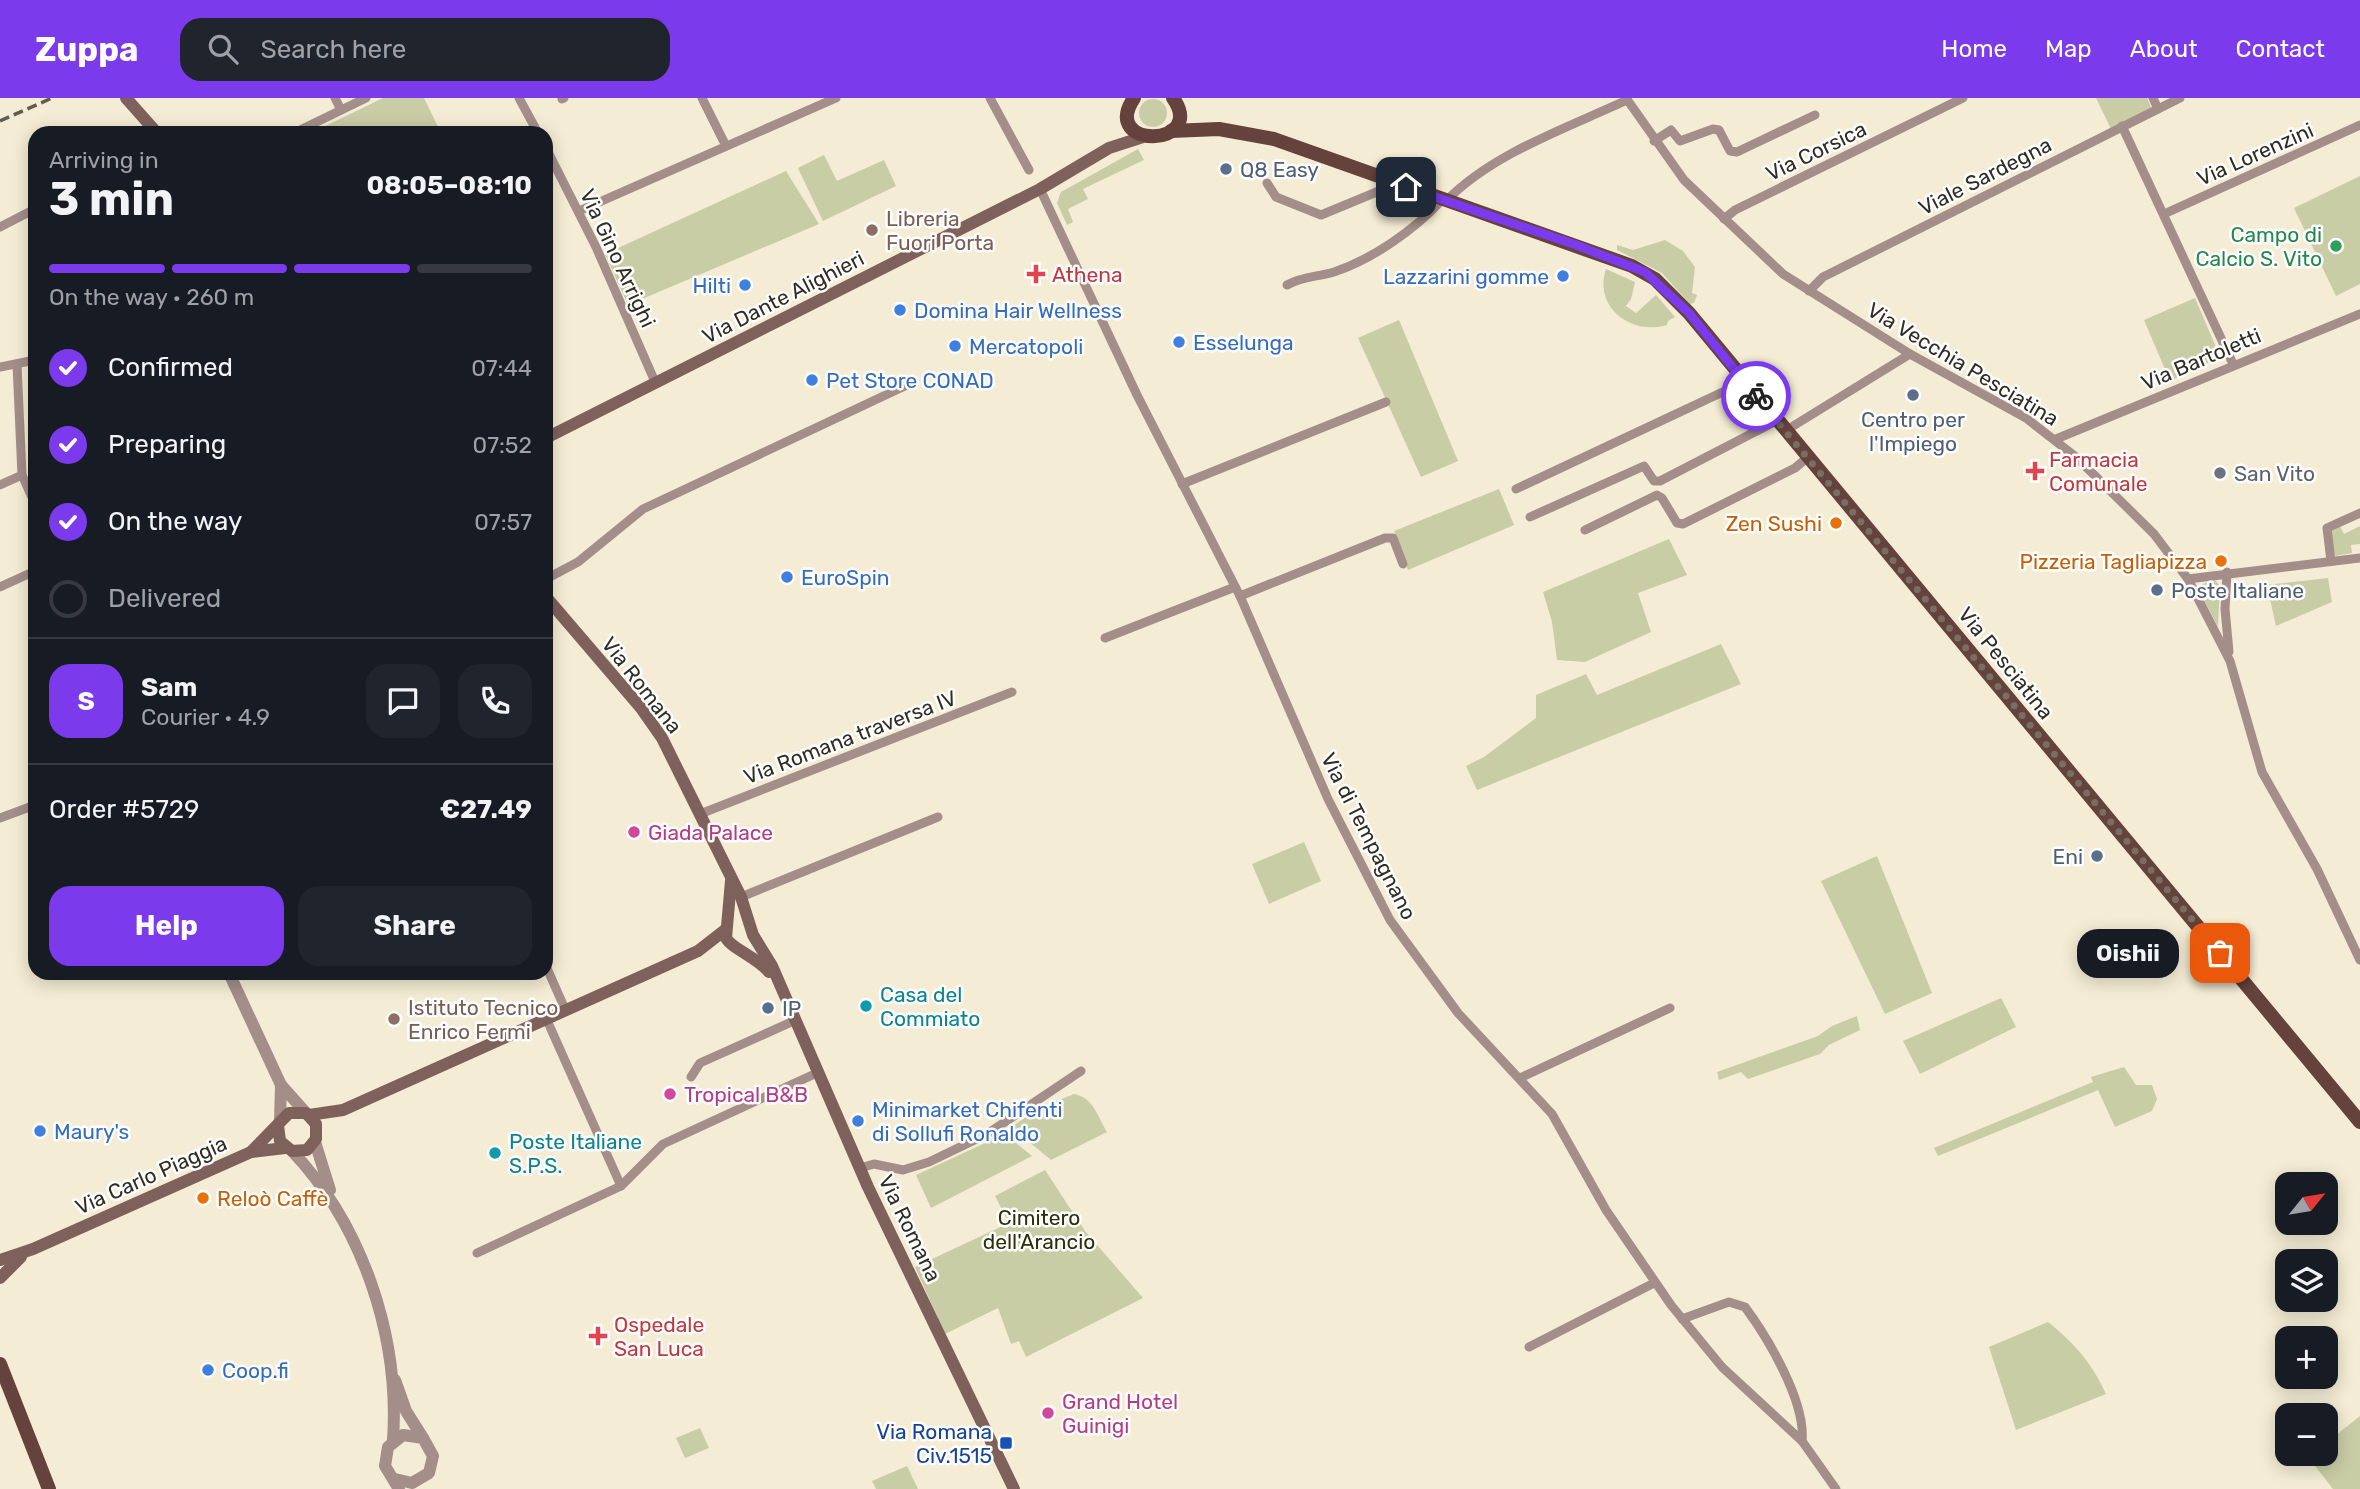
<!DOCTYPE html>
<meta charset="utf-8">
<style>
body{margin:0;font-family:Rubik,sans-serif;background:#20242c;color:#f1f3f6;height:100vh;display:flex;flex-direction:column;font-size:26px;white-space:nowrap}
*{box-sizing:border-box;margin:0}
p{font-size:23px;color:#9ea1a6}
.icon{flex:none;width:38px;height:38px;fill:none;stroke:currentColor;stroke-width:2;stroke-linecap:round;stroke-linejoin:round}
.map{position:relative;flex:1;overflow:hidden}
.side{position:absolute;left:28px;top:28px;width:525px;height:854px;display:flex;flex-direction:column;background:#171b24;border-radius:21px;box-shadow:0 4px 18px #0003}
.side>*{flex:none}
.needle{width:46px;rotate:60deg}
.fabs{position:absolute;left:2275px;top:1074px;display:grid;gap:14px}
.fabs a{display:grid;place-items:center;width:63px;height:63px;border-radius:14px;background:#171b24;box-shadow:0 4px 18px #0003;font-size:35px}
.pin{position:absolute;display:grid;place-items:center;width:60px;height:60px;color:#fff;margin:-30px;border-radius:14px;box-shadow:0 4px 10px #0006}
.courier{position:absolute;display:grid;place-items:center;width:70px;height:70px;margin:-35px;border:5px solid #7c3aed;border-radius:50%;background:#fff;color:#222;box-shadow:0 2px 9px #0007}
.bubble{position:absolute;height:49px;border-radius:21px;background:#171b24;box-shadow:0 4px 18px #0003;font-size:23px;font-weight:700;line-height:49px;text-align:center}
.summary em{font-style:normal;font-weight:700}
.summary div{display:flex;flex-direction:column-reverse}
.summary{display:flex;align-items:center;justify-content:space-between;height:119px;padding:0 21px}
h1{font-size:46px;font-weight:700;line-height:52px}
.bar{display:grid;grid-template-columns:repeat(4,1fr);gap:10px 7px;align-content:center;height:84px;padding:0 21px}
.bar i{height:9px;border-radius:5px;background:#363941}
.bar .active{background:#7c3aed}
.bar p{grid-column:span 4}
.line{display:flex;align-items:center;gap:18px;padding:0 21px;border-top:2px solid #363941}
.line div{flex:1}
.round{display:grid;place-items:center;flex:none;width:74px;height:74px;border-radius:21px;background:#20242c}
ol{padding:0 21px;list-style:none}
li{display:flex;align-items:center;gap:21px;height:77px}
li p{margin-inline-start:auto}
li .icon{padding:7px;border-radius:50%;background:#7c3aed;color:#fff;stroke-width:4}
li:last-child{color:#9ea1a6}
li i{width:38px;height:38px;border:4px solid #363941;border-radius:50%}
.cta{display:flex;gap:14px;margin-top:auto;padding:14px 21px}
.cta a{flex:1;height:80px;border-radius:21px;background:#7c3aed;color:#fff;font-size:28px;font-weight:700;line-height:80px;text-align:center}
.cta a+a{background:#20242c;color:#f1f3f6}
header{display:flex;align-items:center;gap:42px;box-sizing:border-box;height:98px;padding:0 35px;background:#7c3aed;color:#fff}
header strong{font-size:33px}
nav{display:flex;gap:38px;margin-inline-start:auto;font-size:24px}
.search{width:490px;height:63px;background:#20242c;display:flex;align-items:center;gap:18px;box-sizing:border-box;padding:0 24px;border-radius:21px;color:#9ea1a6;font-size:26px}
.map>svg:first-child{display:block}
.green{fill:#c9cda6}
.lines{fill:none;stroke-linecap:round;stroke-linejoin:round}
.minor{stroke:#a38e89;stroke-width:9}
.tertiary{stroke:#a38e89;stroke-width:12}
.secondary{stroke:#7f615b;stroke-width:12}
.primary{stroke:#65423b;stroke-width:14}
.rail{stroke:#605c4f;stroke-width:3.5;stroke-dasharray:10 5;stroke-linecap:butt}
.done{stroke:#757062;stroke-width:7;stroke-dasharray:0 12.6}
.route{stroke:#7c3aed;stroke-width:9}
.service-dot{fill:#5c6f8a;stroke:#fff;stroke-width:2.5}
.education-dot{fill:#8d6e63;stroke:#fff;stroke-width:2.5}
.leisure-dot{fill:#2e9e5b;stroke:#fff;stroke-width:2.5}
.health-dot{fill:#e0444e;stroke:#fff;stroke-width:2.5}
.shop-dot{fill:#3f7fe0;stroke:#fff;stroke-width:2.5}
.worship-dot{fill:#6b7280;stroke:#fff;stroke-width:2.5}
.food-dot{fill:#e8710a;stroke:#fff;stroke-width:2.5}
.hotel-dot{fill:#d1479c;stroke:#fff;stroke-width:2.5}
.culture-dot{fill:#0f9aa8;stroke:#fff;stroke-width:2.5}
.transit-dot{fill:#1a4fb4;stroke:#fff;stroke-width:2.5}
.labels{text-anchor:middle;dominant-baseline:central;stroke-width:5;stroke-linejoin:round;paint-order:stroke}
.street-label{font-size:21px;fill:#302d24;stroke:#fff}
.service-label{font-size:21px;fill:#4e5e75;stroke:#fff;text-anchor:start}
.education-label{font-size:21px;fill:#785e54;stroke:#fff;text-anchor:start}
.leisure-label{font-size:21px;fill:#27864d;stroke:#fff;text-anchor:end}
.health-label{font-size:21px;fill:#be3a42;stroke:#fff;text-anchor:start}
.shop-label{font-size:21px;fill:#366cbe;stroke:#fff;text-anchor:start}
.worship-label{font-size:21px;fill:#5b616d;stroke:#fff;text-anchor:start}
.food-label{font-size:21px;fill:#c56008;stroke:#fff;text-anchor:end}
.hotel-label{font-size:21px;fill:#b23c85;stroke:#fff;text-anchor:start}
.culture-label{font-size:21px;fill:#0d838f;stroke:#fff;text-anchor:start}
.park-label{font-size:21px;fill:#2d2f0b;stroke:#fff}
.transit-label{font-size:21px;fill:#164399;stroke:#fff;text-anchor:end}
</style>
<header>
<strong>Zuppa</strong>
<div class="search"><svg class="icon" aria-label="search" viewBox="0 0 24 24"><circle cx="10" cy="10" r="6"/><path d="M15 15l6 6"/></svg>Search here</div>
<nav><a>Home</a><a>Map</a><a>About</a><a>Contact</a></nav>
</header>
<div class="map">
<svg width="2360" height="1391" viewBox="0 0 2360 1391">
<rect width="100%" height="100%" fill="#f4ecd4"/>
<g class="green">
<path d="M383,0h41l17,35h-130z"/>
<path d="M2096,0h51l5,11 -41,20z"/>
<circle cx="1153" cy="15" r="14"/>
<path d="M1138,51l6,11 -61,29 5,10 -20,10 5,13 -6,3 -10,-22 4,-11z"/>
<path d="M824,57l13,26 47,-21 12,26 -73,35 -25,-53z"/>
<path d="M786,73l33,53 -191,81 -23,-51z"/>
<path d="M2360,78v108l-24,12 -42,-88z"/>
<path d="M1665,142l18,11 12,16 -3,26 5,2 -3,8 -4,1 -28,-31 -45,-23v-5l16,5z"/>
<path d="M1606,171l29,13 -4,17 -5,7 10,7 20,-18 19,22 -7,4 -1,4c-36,11 -74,-18 -61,-56z"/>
<path d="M2195,200l21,49v12l-46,22 -26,-61z"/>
<path d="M1399,222l59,141 -37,16 -63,-139z"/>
<path d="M1499,391l15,36 -106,45 -14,-39z"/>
<path d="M2340,428l4,8 16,-8v18l-9,1 1,8 -17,3 -5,-25z"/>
<path d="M1669,441l18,36 -49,18 13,39 -66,30 -28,-2 -5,-38 -9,-30z"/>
<path d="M2328,480l4,24 -56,24 -9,-41z"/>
<path d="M2215,482l5,6 -2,41 -21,-41z"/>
<path d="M1721,546l20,40 -264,106 -11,-24 18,-9 52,-39v-23l50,-21 11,21z"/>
<path d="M1304,744l17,39 -52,23 -17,-40z"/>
<path d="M1877,758l55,137 -47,21 -64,-133z"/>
<path d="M2001,900l15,29 -96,47 -17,-33z"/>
<path d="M1857,918l3,14 -31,15 -9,9 -72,25 -7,-7 -22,8 -2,-8 101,-36 14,-10z"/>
<path d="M2124,969l12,18h16l5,14 -5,12 -37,16 -17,-37 -160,66 -4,-8 159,-66 -2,-5z"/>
<path d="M1074,996c19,3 24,23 33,38l-56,28 -40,-33 29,-19z"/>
<path d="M996,1040l20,5 16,13 -101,52 -15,-33z"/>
<path d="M1045,1072l40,61 58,67 -117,59 -7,-16 -8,3 -13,-36 -53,26 -30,-67 94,-44 -14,-27z"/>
<path d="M2048,1224c27,22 43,40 58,72l-90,36 -27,-83z"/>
<path d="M2360,1318v73h-27l-25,-32 4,-3h14v-11z"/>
<path d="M700,1330l9,20 -24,10 -9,-20z"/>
<path d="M907,1368l11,23h-42l-4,-8z"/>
</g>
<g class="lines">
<g class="minor">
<path d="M335,0l6,12"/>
<path d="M519,0l19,35"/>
<path d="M702,0l24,48"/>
<path d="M990,0l39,72"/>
<path d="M1626,0l58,82 99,94 127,80 116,64 50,39 78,77 34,45 42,82 32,111 55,97 43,91"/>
<path d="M2153,0l5,11"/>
<path d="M562,1l2,-1"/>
<path d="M2122,28l111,238"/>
<path d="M294,35l72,-35"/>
<path d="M1654,43l17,-11 9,11 33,-12 6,1 11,21 7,1 78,-37"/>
<path d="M546,50l50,99 60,137"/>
<path d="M1267,85l9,14 45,18 58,-24 9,-10"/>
<path d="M1040,91l97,206 103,201 88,203 62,121 68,93 94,101 54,96 65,95 51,62 80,74 34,48"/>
<path d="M1446,103c47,-48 121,-73 181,-101"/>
<path d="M579,113l257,-113"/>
<path d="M2164,116l196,-89"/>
<path d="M1724,121l11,-9 228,-112"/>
<path d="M0,129l35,-18"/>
<path d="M1287,187c16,-9 31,-8 47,-13 39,-13 80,-42 108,-72"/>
<path d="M1809,193l14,-14 357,-179"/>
<path d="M17,266l5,111 13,29"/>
<path d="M0,269l35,-7"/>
<path d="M1785,333l125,-77"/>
<path d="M2056,341l304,-125"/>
<path d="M1182,386l204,-82"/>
<path d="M0,387l22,-10"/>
<path d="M1516,391l228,-107"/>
<path d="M1530,419l114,-51 10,15h6l116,-60"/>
<path d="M1585,432l72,-35 5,3 15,25 6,1 112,-56 13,-11"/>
<path d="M2331,463l-4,-33 33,-15"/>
<path d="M2227,474l-2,37 4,43"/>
<path d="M546,481l32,-17 65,-53 264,-124"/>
<path d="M2188,481l172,-21"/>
<path d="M0,489l35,-16"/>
<path d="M1240,498l145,-58h8l10,26"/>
<path d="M1105,540l130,-51"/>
<path d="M700,716l312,-122"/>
<path d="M0,720l35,-13"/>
<path d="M741,799l197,-80"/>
<path d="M546,868l19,43"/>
<path d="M546,920l75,168"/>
<path d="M691,979l9,-14 96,-43"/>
<path d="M1520,980l150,-70"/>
<path d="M860,1070l14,-4 29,6 26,-8 58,-28 94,-63"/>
<path d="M477,1155l144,-67 42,-42 156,-72"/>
<path d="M1682,1221l47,-17 16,5c23,31 61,95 57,134"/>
<path d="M1529,1249l125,-64"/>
</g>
<g class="tertiary">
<path d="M229,875l52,112 25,28"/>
<path d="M280,1023l1,-36"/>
<path d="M315,1044l15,48"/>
<path d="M292,1053c71,75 108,186 101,289"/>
<path d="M395,1282l11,31 17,27"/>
<path d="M395,1381l17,4 17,-10 4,-17 -10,-18 -20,-3 -15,12 -3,19 14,23"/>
</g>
<g class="secondary">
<path d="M126,0l31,35"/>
<path d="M546,340l494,-249 69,-41 34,-11"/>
<path d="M546,499l95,111 21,30 79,159 12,38 19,31 96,221 146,302"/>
<path d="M731,783l-5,57c6,11 31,19 43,34"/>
<path d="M309,1017l34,-5 355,-159 27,-21"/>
<path d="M251,1054l34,-4"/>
<path d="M0,1162l33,-11 218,-97 38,-39h17l10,11v15l-9,11 -15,1 -12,-10 -2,-16"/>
<path d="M0,1180l21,-21"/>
</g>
<g class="primary">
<path d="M1134,0c-35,52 74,50 39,0"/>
<path d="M1171,33l48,-2 55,10 358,127 23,13 34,34 671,809"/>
<path d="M0,1266l49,125"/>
</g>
<path class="rail" d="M0,23l52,-23"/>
</g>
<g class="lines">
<path class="done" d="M1756,298l464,557"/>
<path class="route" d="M1406,89l170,58 69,27 44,41 67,83"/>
</g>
<g class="service-dot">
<circle cx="1226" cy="71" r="7"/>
<circle cx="1913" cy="297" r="7"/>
<circle cx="2157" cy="492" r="7"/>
<circle cx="2097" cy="758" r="7"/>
<circle cx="768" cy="910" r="7"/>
</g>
<g class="education-dot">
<circle cx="872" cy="132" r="7"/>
<circle cx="394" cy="921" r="7"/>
</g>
<circle class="leisure-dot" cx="2336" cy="148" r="7"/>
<g class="health-dot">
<path d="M1032.5 165.5h7v7h7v7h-7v7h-7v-7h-7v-7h7z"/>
<path d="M2031.5 362.5h7v7h7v7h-7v7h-7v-7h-7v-7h7z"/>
<path d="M594.5 1227.5h7v7h7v7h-7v7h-7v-7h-7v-7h7z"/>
</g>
<g class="shop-dot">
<circle cx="1563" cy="178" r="7"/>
<circle cx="745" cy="187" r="7"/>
<circle cx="900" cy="212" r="7"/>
<circle cx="1179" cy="244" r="7"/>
<circle cx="955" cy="248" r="7"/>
<circle cx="812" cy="282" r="7"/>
<circle cx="787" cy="479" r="7"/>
<circle cx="858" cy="1023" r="7"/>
<circle cx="40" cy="1033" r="7"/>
<circle cx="208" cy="1272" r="7"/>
</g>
<circle class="worship-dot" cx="2220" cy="375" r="7"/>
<g class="food-dot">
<circle cx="1836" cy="425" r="7"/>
<circle cx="2221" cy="463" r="7"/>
<circle cx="203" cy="1100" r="7"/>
</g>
<g class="hotel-dot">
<circle cx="634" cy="734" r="7"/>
<circle cx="670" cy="996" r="7"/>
<circle cx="1048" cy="1315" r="7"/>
</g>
<g class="culture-dot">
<circle cx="866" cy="908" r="7"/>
<circle cx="495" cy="1055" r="7"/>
</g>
<rect class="transit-dot" x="999" y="1338" width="14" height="14" rx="3.5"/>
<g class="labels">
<g class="street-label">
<text transform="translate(1816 53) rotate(-26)">Via Corsica</text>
<text transform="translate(2255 56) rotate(-24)">Via Lorenzini</text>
<text transform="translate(1985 78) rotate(-27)">Viale Sardegna</text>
<text transform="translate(618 160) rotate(65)">Via Gino Arrighi</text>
<text transform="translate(783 199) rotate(-27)">Via Dante Alighieri</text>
<text transform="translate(2201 261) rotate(-23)">Via Bartoletti</text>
<text transform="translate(1963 266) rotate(31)">Via Vecchia Pesciatina</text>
<text transform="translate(2006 565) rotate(51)">Via Pesciatina</text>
<text transform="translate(642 587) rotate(52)">Via Romana</text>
<text transform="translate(850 639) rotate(-21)">Via Romana traversa IV</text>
<text transform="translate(1369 738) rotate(63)">Via di Tempagnano</text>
<text transform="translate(151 1077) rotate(-24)">Via Carlo Piaggia</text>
<text transform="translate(910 1130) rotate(64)">Via Romana</text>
</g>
<g class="service-label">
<text x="1240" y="71">Q8 Easy</text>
<text x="1913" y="321" text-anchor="middle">Centro per<tspan x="1913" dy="24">l'Impiego</tspan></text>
<text x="2171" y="492">Poste Italiane</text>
<text x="2083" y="758" text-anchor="end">Eni</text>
<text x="782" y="910">IP</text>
</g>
<g class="education-label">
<text x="886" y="120">Libreria<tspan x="886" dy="24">Fuori Porta</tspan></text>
<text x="408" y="909">Istituto Tecnico<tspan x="408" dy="24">Enrico Fermi</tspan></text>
</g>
<g class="leisure-label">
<text x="2322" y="136">Campo di<tspan x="2322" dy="24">Calcio S. Vito</tspan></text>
</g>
<g class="health-label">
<text x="1052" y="176">Athena</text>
<text x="2049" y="361">Farmacia<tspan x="2049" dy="24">Comunale</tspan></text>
<text x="614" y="1226">Ospedale<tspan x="614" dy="24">San Luca</tspan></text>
</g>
<g class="shop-label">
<text x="1549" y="178" text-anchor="end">Lazzarini gomme</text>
<text x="731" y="187" text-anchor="end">Hilti</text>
<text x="914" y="212">Domina Hair Wellness</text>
<text x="1193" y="244">Esselunga</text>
<text x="969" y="248">Mercatopoli</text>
<text x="826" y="282">Pet Store CONAD</text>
<text x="801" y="479">EuroSpin</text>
<text x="872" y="1011">Minimarket Chifenti<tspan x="872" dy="24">di Sollufi Ronaldo</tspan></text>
<text x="54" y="1033">Maury's</text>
<text x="222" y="1272">Coop.fi</text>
</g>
<g class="worship-label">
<text x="2234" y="375">San Vito</text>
</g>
<g class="food-label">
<text x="1822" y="425">Zen Sushi</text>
<text x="2207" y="463">Pizzeria Tagliapizza</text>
<text x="217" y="1100" text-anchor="start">Reloò Caffè</text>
</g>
<g class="hotel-label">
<text x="648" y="734">Giada Palace</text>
<text x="684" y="996">Tropical B&amp;B</text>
<text x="1062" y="1303">Grand Hotel<tspan x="1062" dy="24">Guinigi</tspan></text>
</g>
<g class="culture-label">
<text x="880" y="896">Casa del<tspan x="880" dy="24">Commiato</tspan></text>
<text x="509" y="1043">Poste Italiane<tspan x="509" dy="24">S.P.S.</tspan></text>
</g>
<g class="park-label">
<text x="1039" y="1119">Cimitero<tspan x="1039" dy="24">dell'Arancio</tspan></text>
</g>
<g class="transit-label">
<text x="992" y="1333">Via Romana<tspan x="992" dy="24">Civ.1515</tspan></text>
</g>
</g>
</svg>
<div class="fabs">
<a><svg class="needle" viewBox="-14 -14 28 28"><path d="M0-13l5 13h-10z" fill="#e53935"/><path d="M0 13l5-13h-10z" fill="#9ea1a6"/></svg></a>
<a><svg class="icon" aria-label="layers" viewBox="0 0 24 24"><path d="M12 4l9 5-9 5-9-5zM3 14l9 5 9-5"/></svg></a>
<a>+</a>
<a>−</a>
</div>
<div class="pin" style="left:2220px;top:855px;background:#ea580c"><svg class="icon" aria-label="bag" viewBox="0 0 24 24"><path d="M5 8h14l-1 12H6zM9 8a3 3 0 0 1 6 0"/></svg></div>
<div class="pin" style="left:1406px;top:89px;background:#1f2937"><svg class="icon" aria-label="home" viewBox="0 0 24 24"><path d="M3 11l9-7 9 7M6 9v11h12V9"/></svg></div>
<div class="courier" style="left:1756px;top:298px"><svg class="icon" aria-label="bike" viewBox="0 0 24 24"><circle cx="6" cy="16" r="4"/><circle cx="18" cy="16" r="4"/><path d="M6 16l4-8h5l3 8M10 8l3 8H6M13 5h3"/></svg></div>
<div class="bubble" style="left:2077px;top:831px;width:102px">Oishii</div>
<section class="side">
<div class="summary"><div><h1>3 min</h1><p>Arriving in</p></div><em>08:05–08:10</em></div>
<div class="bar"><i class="active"></i><i class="active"></i><i class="active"></i><i></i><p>On the way · 260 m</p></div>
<ol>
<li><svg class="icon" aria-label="check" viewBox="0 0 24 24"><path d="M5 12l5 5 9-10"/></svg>Confirmed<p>07:44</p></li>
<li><svg class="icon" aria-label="check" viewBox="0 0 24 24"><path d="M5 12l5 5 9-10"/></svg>Preparing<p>07:52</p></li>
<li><svg class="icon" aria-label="check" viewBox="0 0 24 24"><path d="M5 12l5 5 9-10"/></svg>On the way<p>07:57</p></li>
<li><i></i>Delivered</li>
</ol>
<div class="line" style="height:126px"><b class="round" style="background:#7c3aed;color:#fff">S</b><div><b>Sam</b><p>Courier · 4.9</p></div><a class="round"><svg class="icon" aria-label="chat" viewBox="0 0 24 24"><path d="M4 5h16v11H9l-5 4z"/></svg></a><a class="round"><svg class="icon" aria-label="phone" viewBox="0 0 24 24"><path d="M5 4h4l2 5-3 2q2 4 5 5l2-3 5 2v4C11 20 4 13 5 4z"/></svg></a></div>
<div class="line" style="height:91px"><div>Order #5729</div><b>€27.49</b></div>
<div class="cta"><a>Help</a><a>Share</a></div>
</section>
</div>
